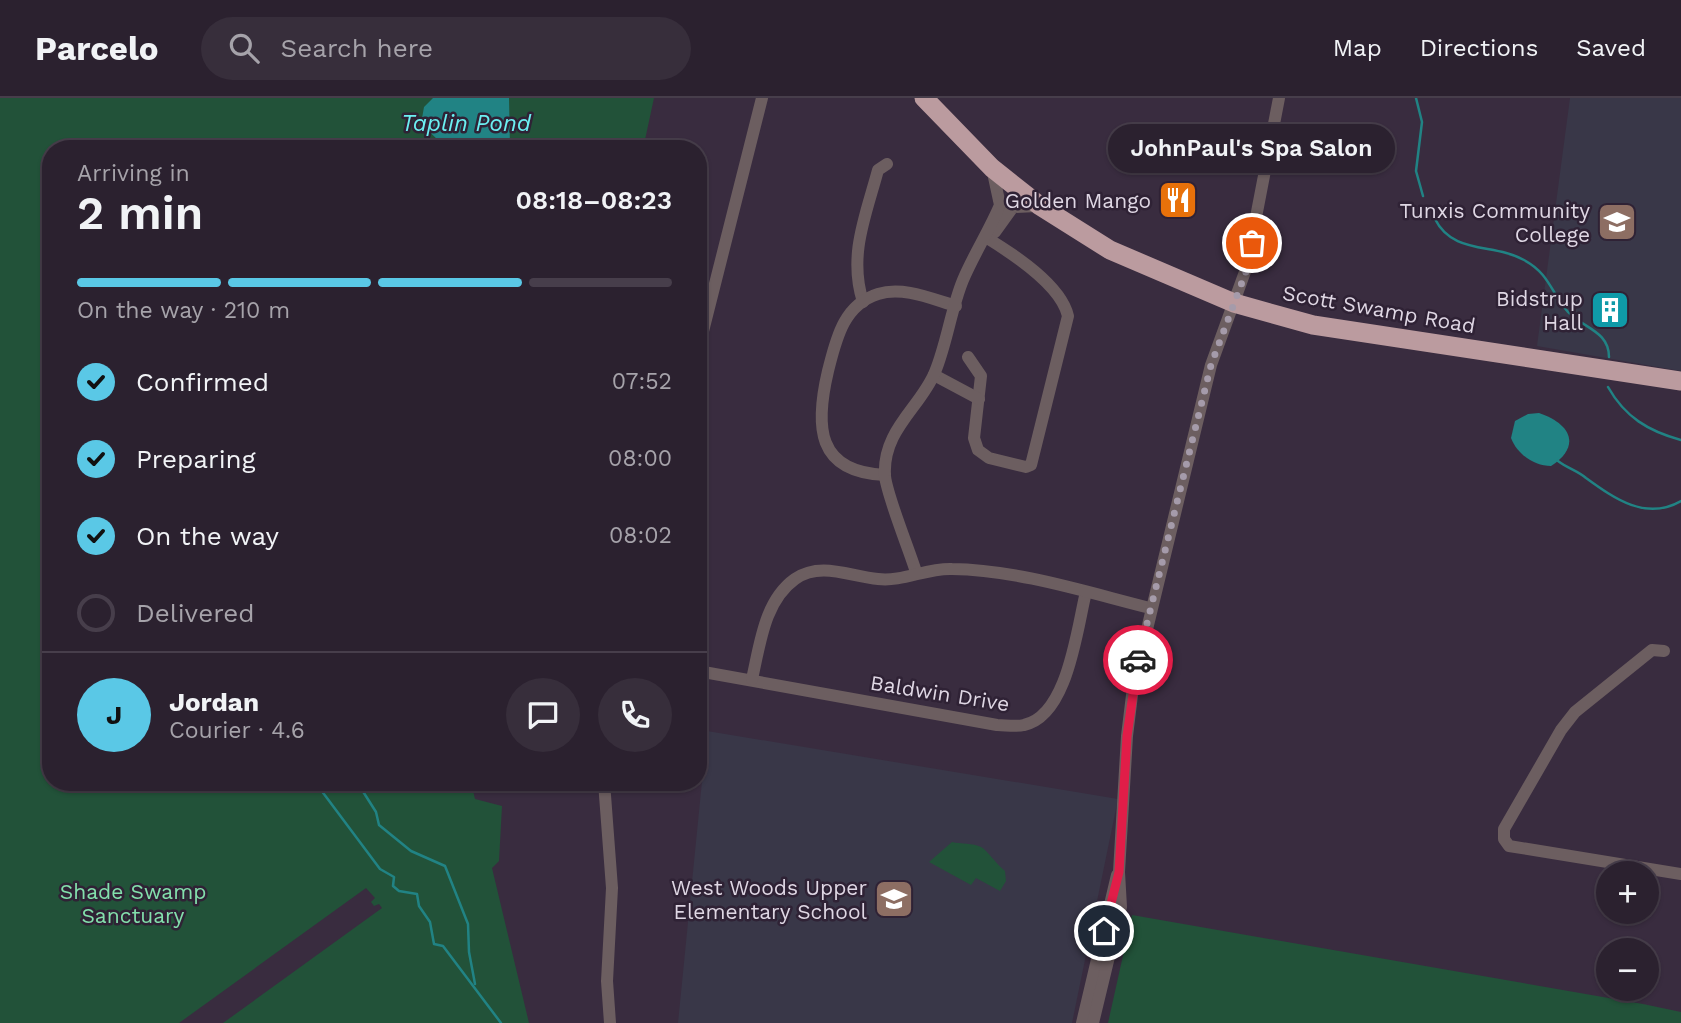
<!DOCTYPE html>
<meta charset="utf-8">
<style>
body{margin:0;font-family:"Work Sans",sans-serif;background:#372e3b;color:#f1f3f6;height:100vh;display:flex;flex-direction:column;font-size:26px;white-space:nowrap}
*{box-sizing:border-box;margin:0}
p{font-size:23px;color:#a6a3aa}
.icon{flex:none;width:38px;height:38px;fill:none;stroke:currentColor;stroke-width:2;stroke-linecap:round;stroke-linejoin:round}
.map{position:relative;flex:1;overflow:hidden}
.panel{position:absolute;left:42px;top:42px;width:665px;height:651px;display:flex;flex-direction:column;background:#2b212f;border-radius:28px;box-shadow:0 2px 5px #0004,0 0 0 2px #473e4b}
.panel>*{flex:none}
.fabs{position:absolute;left:1596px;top:763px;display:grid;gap:14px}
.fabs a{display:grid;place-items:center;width:63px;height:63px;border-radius:50%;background:#2b212f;box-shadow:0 2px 5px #0004,0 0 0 2px #473e4b;font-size:35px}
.pin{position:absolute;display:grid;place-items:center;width:60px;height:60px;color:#fff;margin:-30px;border:4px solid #fff;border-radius:50%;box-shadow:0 2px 7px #0007}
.courier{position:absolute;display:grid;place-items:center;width:70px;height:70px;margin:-35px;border:5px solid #e11d48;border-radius:50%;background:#fff;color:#222;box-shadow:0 2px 9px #0007}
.bubble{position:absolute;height:49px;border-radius:24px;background:#2b212f;box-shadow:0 2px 5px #0004,0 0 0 2px #473e4b;font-size:23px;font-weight:600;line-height:49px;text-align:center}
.headline em{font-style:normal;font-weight:600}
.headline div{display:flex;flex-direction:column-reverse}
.headline{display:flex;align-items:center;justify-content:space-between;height:119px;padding:0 35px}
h1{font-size:46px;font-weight:600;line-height:52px}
.bar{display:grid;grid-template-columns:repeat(4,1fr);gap:10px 7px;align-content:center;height:84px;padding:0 35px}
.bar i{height:9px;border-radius:5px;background:#473e4b}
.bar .selected{background:#5ac8e6}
.bar p{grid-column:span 4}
.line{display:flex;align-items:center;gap:18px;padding:0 35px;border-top:2px solid #473e4b}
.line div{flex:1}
.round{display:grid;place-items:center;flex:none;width:74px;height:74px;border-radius:37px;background:#372e3b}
ol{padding:0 35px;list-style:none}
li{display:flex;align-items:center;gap:21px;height:77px}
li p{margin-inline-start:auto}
li .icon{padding:7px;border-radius:50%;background:#5ac8e6;color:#111;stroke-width:4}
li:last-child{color:#a6a3aa}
li i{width:38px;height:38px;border:4px solid #473e4b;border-radius:50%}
header{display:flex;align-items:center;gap:42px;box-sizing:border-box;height:98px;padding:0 35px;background:#2b212f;border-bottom:2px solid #473e4b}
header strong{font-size:33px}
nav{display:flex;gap:38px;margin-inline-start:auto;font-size:24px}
.search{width:490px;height:63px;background:#372e3b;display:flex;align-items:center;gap:18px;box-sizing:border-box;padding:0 24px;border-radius:38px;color:#a6a3aa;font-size:26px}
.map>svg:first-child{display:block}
.education{fill:#393748}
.green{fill:#225239}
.water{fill:#218384}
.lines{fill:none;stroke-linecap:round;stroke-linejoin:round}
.stream{stroke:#218384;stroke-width:2.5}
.minor{stroke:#6c5e60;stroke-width:12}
.highway{stroke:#bb9b9f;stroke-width:19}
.done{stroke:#a59baa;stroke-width:7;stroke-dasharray:0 12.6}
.route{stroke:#e11d48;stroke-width:9}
.labels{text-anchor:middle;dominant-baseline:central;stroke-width:5;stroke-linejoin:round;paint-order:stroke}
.poi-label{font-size:21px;fill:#dfd7e4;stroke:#2f2235;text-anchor:end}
.street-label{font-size:21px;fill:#dfd7e4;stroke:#2f2235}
.park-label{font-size:21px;fill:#83e0ac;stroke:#2f2235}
.water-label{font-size:23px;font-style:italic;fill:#6cf0f2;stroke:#2f2235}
</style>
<header>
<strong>Parcelo</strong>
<div class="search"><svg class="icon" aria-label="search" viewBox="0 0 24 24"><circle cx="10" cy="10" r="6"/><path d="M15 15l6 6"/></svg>Search here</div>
<nav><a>Map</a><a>Directions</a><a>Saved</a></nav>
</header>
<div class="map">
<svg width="1681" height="925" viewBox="0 0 1681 925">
<rect width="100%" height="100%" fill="#392c3f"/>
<g class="education">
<path d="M1570,0h111v273l-144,-25z"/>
<path d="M707,633l411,68 -46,224h-394z"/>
</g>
<g class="green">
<path d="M0,0h654l-11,51h-592v633h420l4,17 27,7 -3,55 -7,7 37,155h-306l159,-115 -3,-4 -5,2 -3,-4 4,-4 -9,-10 -187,135h-179z"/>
<path d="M952,744c9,2 21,1 29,5 6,3 15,17 24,24l1,10 -6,10 -24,-13 -5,7 -42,-23z"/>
<path d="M1132,817l511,89 38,8v11h-573z"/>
</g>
<g class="water">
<path d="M433,0h76l1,51h-71l-1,-9 -17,-16 3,-17z"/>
<path d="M1539,315c30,10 44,32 12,53 -17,0 -34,-12 -40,-28l4,-17 13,-7z"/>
</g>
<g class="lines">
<g class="stream">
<path d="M1416,0l6,24 -6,49 7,25"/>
<path d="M1435,121c18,36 59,24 89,41 26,14 27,33 44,52 15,16 41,19 41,45"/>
<path d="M1608,289c17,30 40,44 73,53"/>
<path d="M1558,363c9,7 20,10 28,17 29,21 60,43 95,23"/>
<path d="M315,684l65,87 14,8 -1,9 6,5 18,3 2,12 11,16 4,22 9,2 58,77"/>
<path d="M357,684l19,30 3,13 32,26 34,15 23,58 1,28 6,32"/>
</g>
<g class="minor">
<path d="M987,140l8,-6 18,-25 24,-1"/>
<path d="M863,204c-15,-47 3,-87 15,-132l9,-6"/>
<path d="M698,253l64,-253"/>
<path d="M968,259l13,19 -7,62 4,12 11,8 37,9 5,-2 37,-149c-7,-31 -55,-62 -81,-78"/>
<path d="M934,277l45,24"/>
<path d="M885,377c-69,-3 -70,-49 -57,-104 8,-31 15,-66 50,-77 25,-8 54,5 78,12"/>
<path d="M916,474c-7,-23 -29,-76 -31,-96 -3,-46 36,-69 50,-104 12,-29 16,-63 28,-92 11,-26 26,-49 37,-75l-8,-37"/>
<path d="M1664,553l-12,-1 -77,62 -14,18 -57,99v10l5,7 172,28"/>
<path d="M698,573l299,54c8,0 19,2 27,0 44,-9 53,-97 62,-133"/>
<path d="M752,581c8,-34 12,-78 43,-100 26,-18 56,-2 83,0 25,3 48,-11 74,-10 66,1 134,23 198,39"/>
<path d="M604,684l8,106 -5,93 3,42"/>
<path d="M1082,925l35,-148"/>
<path d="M1093,925l28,-116 -2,-35 8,-136 6,-49 78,-322 35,-96 33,-171"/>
</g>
<path class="highway" d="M924,0l68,70 48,38 70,44 124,53 79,22 368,56"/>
</g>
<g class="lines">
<path class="done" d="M1138,562l73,-295 36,-96 5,-26"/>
<path class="route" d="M1104,833l15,-59 8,-136 11,-76"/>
</g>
<defs>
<g id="restaurant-square" transform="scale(2.0125)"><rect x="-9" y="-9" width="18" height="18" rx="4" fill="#e8710a" stroke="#2f2235"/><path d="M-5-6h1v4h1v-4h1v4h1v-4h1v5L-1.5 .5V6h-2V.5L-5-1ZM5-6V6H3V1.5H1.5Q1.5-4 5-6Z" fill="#fff"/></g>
<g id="university-square" transform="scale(2.0125)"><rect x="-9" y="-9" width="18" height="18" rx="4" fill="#8d6e63" stroke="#2f2235"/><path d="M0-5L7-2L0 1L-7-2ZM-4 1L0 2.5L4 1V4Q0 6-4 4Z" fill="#fff"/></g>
<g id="building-square" transform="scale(2.0125)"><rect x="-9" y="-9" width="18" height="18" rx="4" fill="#0f9aa8" stroke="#2f2235"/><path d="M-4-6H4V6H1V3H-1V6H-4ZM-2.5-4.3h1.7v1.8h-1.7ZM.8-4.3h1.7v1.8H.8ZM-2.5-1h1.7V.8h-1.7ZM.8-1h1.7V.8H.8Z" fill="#fff"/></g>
<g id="school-square" transform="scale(2.0125)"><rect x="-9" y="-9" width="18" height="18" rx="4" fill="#8d6e63" stroke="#2f2235"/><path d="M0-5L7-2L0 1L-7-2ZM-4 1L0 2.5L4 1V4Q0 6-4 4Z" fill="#fff"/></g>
</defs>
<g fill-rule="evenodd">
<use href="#restaurant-square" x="1178" y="102"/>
<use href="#university-square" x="1617" y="124"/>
<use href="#building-square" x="1610" y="212"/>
<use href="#school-square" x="894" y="801"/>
</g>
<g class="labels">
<g class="poi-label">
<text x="1151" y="102">Golden Mango</text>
<text x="1590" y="112">Tunxis Community<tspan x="1590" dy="24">College</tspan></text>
<text x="1583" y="200">Bidstrup<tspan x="1583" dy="24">Hall</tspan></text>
<text x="867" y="789">West Woods Upper<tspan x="867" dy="24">Elementary School</tspan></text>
</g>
<g class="street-label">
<text transform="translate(1379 211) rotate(10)">Scott Swamp Road</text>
<text transform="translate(940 595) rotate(9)">Baldwin Drive</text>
</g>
<g class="park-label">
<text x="133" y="793">Shade Swamp<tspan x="133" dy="24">Sanctuary</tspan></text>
</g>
<g class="water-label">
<text x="466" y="25">Taplin Pond</text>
</g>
</g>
</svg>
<div class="fabs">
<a>+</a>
<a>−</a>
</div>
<div class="pin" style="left:1252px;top:145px;background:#ea580c"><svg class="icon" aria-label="bag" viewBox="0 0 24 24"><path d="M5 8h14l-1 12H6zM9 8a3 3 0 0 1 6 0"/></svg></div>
<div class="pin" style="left:1104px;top:833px;background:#1f2937"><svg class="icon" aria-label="home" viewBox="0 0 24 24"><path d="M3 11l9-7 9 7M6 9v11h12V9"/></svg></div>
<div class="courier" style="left:1138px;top:562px"><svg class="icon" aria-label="car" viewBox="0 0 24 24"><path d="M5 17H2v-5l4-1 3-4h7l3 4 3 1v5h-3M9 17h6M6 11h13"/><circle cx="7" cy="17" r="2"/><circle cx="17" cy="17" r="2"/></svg></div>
<div class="bubble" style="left:1108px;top:26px;width:287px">JohnPaul's Spa Salon</div>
<section class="panel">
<div class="headline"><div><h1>2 min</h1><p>Arriving in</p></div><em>08:18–08:23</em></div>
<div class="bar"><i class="selected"></i><i class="selected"></i><i class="selected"></i><i></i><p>On the way · 210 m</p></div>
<ol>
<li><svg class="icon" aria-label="check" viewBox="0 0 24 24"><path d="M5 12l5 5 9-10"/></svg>Confirmed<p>07:52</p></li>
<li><svg class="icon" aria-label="check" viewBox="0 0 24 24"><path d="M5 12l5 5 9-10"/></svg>Preparing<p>08:00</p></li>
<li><svg class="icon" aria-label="check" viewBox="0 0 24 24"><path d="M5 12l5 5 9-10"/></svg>On the way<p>08:02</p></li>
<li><i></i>Delivered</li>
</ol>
<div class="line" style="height:126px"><b class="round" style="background:#5ac8e6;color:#111">J</b><div><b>Jordan</b><p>Courier · 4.6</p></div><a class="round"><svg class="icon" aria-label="chat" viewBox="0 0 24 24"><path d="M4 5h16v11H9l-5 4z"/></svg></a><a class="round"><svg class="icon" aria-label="phone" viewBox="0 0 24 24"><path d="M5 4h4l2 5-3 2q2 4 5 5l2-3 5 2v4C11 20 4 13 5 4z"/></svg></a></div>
</section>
</div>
